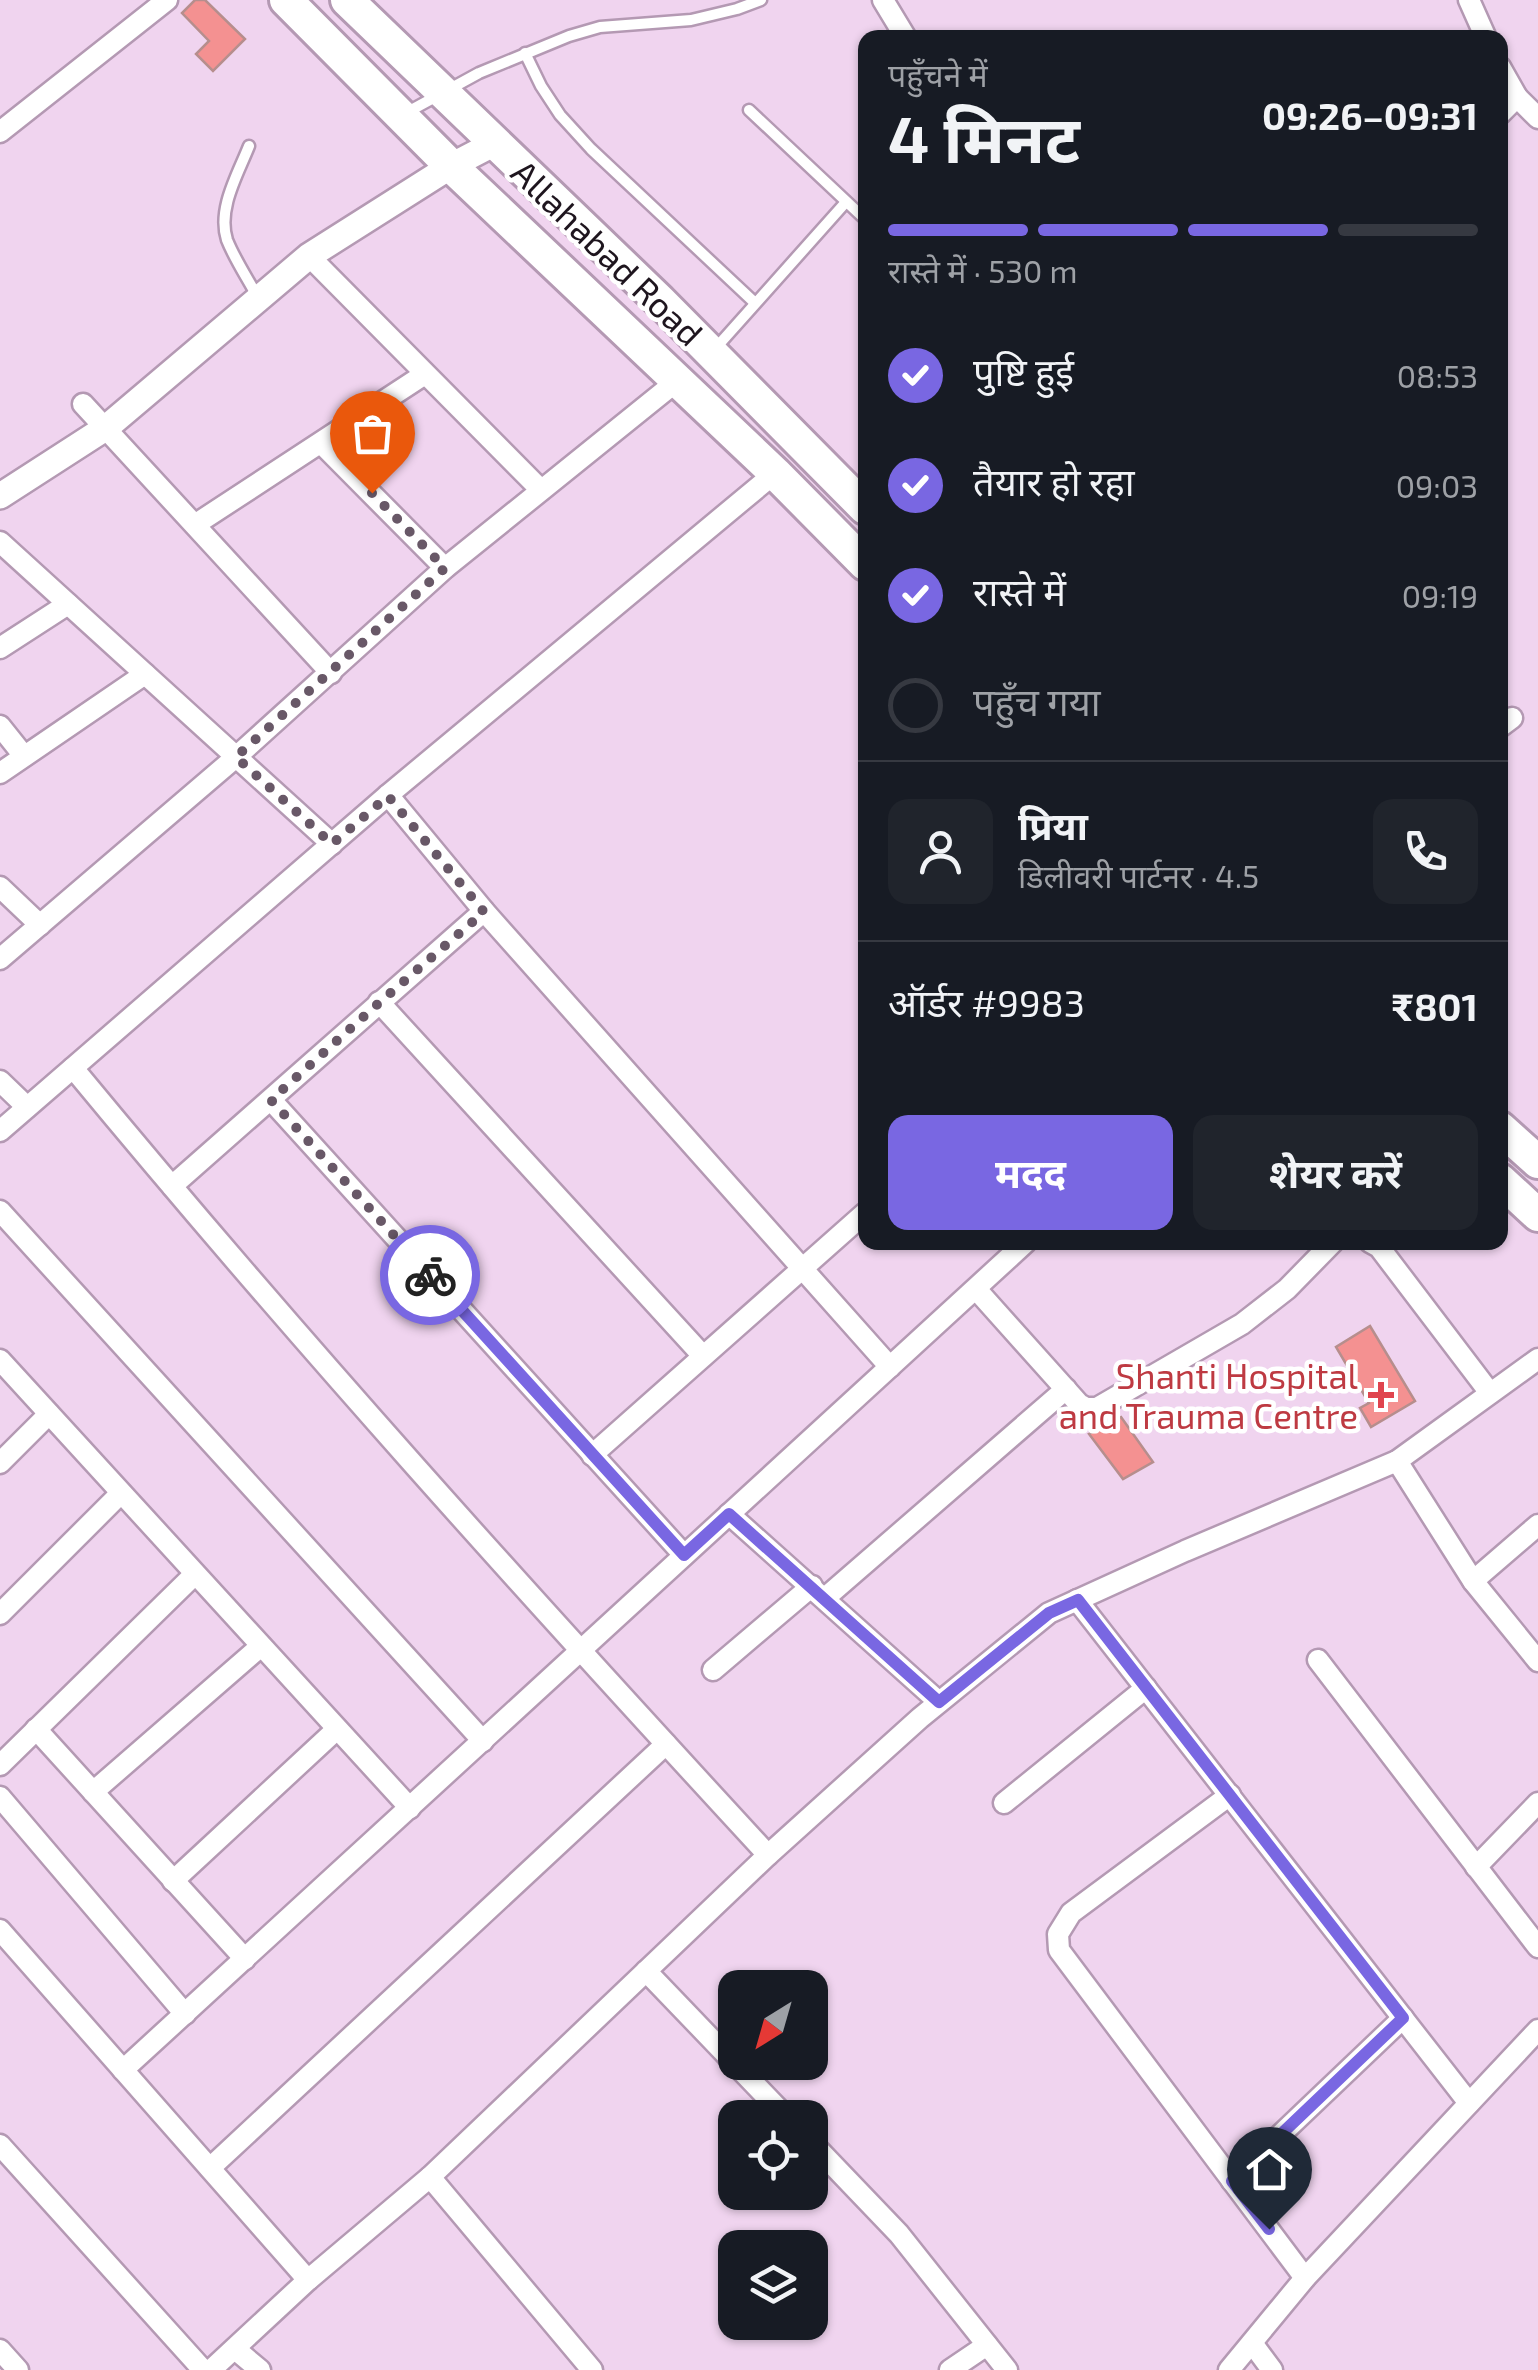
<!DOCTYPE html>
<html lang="hi">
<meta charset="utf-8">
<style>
body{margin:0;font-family:"Exo 2","Noto Sans Devanagari",sans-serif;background:#20242c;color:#f1f3f6;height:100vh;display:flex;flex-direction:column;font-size:38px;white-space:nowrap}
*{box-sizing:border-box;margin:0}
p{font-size:32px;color:#9ea1a6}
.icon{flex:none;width:55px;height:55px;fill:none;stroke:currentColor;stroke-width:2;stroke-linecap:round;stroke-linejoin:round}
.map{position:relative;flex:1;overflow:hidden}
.side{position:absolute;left:858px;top:30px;width:650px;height:1220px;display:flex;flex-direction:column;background:#171b24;border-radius:20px;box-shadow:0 2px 8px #0004}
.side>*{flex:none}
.needle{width:65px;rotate:217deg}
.fabs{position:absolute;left:718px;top:1970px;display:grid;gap:20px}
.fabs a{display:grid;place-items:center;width:110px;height:110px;border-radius:20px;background:#171b24;box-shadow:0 2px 8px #0004;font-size:50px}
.pin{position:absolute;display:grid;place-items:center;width:85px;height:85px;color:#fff;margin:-102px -42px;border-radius:50% 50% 50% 0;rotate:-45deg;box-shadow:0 0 10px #0007}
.pin .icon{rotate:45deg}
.courier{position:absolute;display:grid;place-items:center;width:100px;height:100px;margin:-50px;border:8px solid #7967e2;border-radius:50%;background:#fff;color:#222;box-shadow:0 2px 12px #0007}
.overview em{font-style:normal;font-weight:700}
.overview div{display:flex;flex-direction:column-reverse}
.overview{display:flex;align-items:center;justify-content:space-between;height:170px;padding:0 30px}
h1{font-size:65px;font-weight:700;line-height:75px}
.bar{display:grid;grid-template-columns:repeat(4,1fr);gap:15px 10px;align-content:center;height:120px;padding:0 30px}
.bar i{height:12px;border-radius:8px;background:#363941}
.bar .active{background:#7967e2}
.bar p{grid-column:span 4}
.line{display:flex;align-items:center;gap:25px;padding:0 30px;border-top:2px solid #363941}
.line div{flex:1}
.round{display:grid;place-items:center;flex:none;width:105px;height:105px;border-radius:20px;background:#20242c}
ol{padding:0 30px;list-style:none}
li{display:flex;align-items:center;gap:30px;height:110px}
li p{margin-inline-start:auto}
li .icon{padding:10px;border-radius:50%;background:#7967e2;color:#fff;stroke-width:4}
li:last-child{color:#9ea1a6}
li i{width:55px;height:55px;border:5px solid #363941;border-radius:50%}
.button{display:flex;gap:20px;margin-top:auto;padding:20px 30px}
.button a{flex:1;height:115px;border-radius:20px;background:#7967e2;color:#fff;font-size:40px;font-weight:700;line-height:115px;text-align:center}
.button a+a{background:#20242c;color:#f1f3f6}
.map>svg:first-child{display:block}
.building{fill:#f49191;stroke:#b68e8d;stroke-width:2.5}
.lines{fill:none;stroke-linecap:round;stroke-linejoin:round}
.service-casing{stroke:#b499b3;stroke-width:15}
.minor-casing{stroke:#b499b3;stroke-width:25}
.tertiary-casing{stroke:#b499b3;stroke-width:30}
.primary-casing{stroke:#b499b3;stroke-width:38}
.service{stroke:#fff;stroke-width:10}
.minor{stroke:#fff;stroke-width:20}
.tertiary{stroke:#fff;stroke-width:25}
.primary{stroke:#fff;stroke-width:32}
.done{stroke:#685867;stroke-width:10;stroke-dasharray:0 18}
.route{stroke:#7967e2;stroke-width:12}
.health-dot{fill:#e0444e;stroke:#fff;stroke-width:4}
.labels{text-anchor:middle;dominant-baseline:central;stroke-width:9;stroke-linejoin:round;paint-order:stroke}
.street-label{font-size:35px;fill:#1e151e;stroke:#fff}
.health-label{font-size:35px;fill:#be3a42;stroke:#fff;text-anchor:end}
</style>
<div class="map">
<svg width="1538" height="2370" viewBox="0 0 1538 2370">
<rect width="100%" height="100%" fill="#f0d4ef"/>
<g class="building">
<path d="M195,0h10l40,39 -32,32 -17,-17 13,-13 -27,-28z"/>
<path d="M1370,1326l45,75 -44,26 -11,-19 9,-5 -33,-56z"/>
<path d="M1121,1417l32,45 -30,17 -34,-45z"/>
</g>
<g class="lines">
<g class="service-casing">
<g id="service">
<path d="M525,53l16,33 19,29 31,34 163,153"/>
<path d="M749,110l116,109"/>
<path d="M404,114l75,-41 90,-37 31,-9 91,-7 46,-11 24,-9"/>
<path d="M249,146c-11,28 -32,63 -22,94 8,20 21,39 31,58"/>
<path d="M714,350l132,-148"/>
</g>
</g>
<g class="minor-casing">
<g id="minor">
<path d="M883,0l23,38"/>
<path d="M1469,0l17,38"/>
<path d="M1500,67l17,30 -17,17"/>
<path d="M1517,97l21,21"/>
<path d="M0,132l167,-132"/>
<path d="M309,256l232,234"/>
<path d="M83,404l248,269"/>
<path d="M322,444l123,124"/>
<path d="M196,524l229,-150"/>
<path d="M0,542l332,302"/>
<path d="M0,648l68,-44"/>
<path d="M0,726l24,30"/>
<path d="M1500,727l12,-9"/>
<path d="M0,773l145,-99"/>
<path d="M388,795l96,116 406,456"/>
<path d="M0,887l40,38"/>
<path d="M0,959l236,-202 209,-189 232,-187"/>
<path d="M379,1002l324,354"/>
<path d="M73,1068c223,270 458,530 695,787"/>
<path d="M0,1081l27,26"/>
<path d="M271,1100l413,455"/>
<path d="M0,1131l388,-336 387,-322"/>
<path d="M172,1186l312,-275"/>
<path d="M0,1211l483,530"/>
<path d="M1370,1242l9,5 111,146"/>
<path d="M976,1289l103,115 7,4h11l145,-84 45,-35 46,-47"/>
<path d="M0,1360l410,448"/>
<path d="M592,1455l273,-242"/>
<path d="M1397,1461l76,120 65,80"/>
<path d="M0,1463l49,-49"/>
<path d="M729,1514l210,188"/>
<path d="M1473,1581l65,-56"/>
<path d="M825,1598l241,-209"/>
<path d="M1077,1600l392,503"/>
<path d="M0,1614l121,-121"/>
<path d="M1318,1660l220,287"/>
<path d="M713,1670l99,-84"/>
<path d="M36,1729l209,230"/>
<path d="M0,1765l195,-191"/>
<path d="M93,1792l168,-146"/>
<path d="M1230,1795l-159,118 -13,21 1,16 246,328"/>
<path d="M0,1797l185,217"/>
<path d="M1004,1803l142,-115"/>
<path d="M1476,1867l62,-64"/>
<path d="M173,1881l164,-152"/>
<path d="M0,1930l308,350"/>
<path d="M646,1971l141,147"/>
<path d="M123,2070l903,-828"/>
<path d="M810,2141l89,93 108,136"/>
<path d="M0,2145l203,225"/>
<path d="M210,2168l456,-424"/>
<path d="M430,2177l162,193"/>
<path d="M1232,2181l171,-163"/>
<path d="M1252,2343l20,27"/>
<path d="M235,2349l25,21"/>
<path d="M0,2350l18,20"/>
<path d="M211,2370l97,-90 122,-103 338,-322 152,-137 129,-105 136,-62 212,-90 141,-102"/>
<path d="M950,2370l37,-25"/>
<path d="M1229,2370l76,-92 233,-248"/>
</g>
</g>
<g class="tertiary-casing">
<path id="tertiary" d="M0,496l107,-69 202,-171 142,-90 44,-23"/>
</g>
<g class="primary-casing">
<g id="primary">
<path d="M286,0l165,166 324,307 90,91"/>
<path d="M347,0l313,301 205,207"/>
<path d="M1500,1128l38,34"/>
<path d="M1500,1180l38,35"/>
</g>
</g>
<use href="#service" class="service"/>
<use href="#minor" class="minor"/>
<use href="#tertiary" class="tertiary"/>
<use href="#primary" class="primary"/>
</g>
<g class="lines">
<path class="done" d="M372,493l73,75 -209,189 96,87 56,-48 96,116 -104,90 -109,98 159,175"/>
<path class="route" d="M430,1275l254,280 45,-41 210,188 110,-89 29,-13 325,418 -171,163 37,48"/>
</g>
<path class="health-dot" d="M1376 1380h10v10h10v10h-10v10h-10v-10h-10v-10h10z"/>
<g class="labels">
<g class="street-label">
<text transform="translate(608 252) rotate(44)">Allahabad Road</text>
</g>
<g class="health-label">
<text x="1358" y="1375">Shanti Hospital<tspan x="1358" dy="40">and Trauma Centre</tspan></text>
</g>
</g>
</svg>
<div class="fabs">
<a><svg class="needle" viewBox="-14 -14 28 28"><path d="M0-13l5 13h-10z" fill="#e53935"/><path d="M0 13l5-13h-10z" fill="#9ea1a6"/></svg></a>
<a><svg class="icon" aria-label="locate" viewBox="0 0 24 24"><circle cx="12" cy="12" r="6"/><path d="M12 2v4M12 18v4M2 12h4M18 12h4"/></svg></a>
<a><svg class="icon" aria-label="layers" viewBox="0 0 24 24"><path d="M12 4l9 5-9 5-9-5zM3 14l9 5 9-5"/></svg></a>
</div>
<div class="pin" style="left:372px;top:493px;background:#ea580c"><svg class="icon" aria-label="bag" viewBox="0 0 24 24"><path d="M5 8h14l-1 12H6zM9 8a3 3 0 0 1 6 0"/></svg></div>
<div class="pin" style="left:1269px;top:2229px;background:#1f2937"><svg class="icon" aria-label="home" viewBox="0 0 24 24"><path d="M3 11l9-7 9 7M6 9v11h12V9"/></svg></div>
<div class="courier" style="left:430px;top:1275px"><svg class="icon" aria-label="bike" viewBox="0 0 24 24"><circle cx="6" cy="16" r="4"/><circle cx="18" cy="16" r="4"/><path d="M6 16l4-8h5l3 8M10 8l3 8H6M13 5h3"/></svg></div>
<section class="side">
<div class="overview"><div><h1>4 मिनट</h1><p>पहुँचने में</p></div><em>09:26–09:31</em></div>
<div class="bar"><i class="active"></i><i class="active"></i><i class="active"></i><i></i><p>रास्ते में · 530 m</p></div>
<ol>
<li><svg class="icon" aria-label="check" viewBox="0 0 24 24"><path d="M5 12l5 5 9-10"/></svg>पुष्टि हुई<p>08:53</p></li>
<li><svg class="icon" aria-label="check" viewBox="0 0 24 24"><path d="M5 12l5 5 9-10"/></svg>तैयार हो रहा<p>09:03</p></li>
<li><svg class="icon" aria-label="check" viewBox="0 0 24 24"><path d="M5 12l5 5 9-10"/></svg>रास्ते में<p>09:19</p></li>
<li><i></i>पहुँच गया</li>
</ol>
<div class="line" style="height:180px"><a class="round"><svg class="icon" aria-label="person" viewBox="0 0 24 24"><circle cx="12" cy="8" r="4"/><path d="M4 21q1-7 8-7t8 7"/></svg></a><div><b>प्रिया</b><p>डिलीवरी पार्टनर · 4.5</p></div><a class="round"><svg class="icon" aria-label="phone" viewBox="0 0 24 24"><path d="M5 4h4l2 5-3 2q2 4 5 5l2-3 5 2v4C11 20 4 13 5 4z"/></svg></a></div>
<div class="line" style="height:130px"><div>ऑर्डर #9983</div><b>₹801</b></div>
<div class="button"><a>मदद</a><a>शेयर करें</a></div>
</section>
</div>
